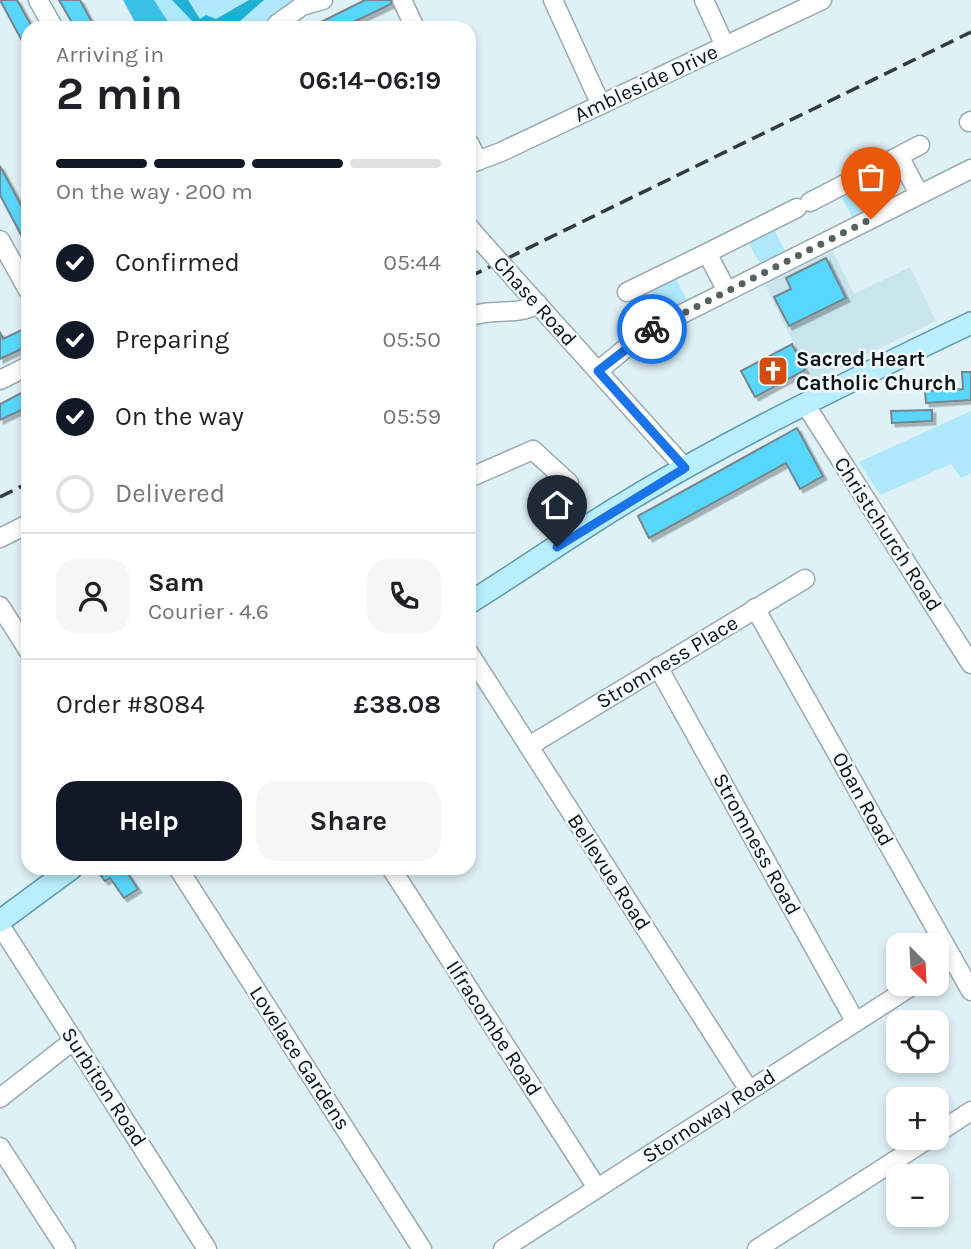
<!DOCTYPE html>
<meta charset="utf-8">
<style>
body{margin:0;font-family:Karla,sans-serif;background:#f6f6f6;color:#202124;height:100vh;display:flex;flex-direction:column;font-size:26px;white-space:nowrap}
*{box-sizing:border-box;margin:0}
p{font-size:23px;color:#757577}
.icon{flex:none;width:38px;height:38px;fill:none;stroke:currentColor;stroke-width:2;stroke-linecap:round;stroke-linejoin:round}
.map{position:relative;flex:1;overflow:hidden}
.drawer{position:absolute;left:21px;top:21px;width:455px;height:854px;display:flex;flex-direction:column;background:#fff;border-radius:21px;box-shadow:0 4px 10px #0003}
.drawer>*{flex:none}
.needle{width:46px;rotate:156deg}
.controls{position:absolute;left:886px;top:933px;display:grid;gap:14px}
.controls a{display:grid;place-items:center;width:63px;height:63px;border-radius:14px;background:#fff;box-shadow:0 4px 10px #0003;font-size:35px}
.pin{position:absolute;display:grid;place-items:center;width:60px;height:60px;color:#fff;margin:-72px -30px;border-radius:50% 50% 50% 0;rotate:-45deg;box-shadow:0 0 7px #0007}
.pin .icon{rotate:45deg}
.courier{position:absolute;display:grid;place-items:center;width:70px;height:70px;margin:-35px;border:5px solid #1a73e8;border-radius:50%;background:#fff;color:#222;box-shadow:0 2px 9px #0007}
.head em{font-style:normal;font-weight:700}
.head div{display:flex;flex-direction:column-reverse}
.head{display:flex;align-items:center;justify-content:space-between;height:119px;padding:0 35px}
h1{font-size:46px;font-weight:700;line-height:52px}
.bar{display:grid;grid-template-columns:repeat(4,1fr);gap:10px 7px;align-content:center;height:84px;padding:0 35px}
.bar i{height:9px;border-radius:5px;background:#e0e0e0}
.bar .active{background:#111827}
.bar p{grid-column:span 4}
.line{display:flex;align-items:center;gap:18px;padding:0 35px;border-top:2px solid #e0e0e0}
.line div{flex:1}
.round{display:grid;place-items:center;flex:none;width:74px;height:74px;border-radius:21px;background:#f6f6f6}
ol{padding:0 35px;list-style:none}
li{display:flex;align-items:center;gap:21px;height:77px}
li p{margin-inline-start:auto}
li .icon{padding:7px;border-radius:50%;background:#111827;color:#fff;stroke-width:4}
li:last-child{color:#757577}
li i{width:38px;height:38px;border:4px solid #e0e0e0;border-radius:50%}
.cta{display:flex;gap:14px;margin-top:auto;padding:14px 35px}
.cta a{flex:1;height:80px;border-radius:21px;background:#111827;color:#fff;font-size:28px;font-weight:700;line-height:80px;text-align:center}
.cta a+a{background:#f6f6f6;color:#202124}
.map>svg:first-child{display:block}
.built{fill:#c8e4ed}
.green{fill:#afe8fb}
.forest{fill:#3ac0e3}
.water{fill:#20b0d3}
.building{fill:#58d7fc;stroke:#75858b;stroke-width:2;filter:url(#shadow)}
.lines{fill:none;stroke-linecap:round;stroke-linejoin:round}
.minor-casing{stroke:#99aab0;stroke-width:21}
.major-casing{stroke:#5d99ac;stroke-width:24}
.minor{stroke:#fff;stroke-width:18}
.major{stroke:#b8eefe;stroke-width:21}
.rail{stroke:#323a3d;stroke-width:3.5;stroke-dasharray:14 7;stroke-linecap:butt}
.minor-bridge-casing{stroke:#99aab0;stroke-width:21;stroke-linecap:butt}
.minor-bridge{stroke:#fff;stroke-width:18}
.done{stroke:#566063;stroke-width:7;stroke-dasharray:0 12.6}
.route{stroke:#1a73e8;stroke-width:9}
.labels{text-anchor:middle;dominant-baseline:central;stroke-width:5;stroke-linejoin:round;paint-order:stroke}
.street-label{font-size:21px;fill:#0c1214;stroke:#f4fcfe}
.poi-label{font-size:21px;font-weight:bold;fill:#0c1214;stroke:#f4fcfe;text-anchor:start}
</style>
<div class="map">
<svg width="971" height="1249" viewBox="0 0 971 1249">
<defs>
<filter id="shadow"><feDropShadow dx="3.5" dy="3.5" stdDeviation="0" flood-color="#0004"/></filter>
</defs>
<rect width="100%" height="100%" fill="#def1f7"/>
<path class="built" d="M833,251l21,43 56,-27 26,54 -124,60 -47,-97z"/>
<g class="green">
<path d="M126,0h175l-33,19 4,9h-130z"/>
<path d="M866,181l12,23 -25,14 -13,-24z"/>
<path d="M773,228l12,23 -25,13 -13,-24z"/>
<path d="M675,277l12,23 -24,13 -13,-24z"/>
<path d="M971,411v62l-10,5 -10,-14 -71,31 -21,-33z"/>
</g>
<path class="forest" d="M123,0h31l18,28h-34z"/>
<path class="water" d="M172,0h16l12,19 6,-4 10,4 33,-19h15l-32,28h-37v-4z"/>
<g class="building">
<path d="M0,0h17l15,27 -4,1v24z"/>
<path d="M59,0h21l15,28h-20z"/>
<path d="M365,0h26v4l-50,24h-32z"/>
<path d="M0,166l28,52v30l-28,-53z"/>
<path d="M826,258l20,40 -57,28 -15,-29 17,-8 -5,-11z"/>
<path d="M28,327v19l-28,13v-27l3,7z"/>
<path d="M792,344l13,26 -50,27 -14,-26z"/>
<path d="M962,372h9v28l-45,3 -1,-12 38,-2z"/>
<path d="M25,391l3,16 -28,13v-16z"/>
<path d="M932,410v11l-40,2 -1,-12z"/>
<path d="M797,428l26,48 -23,13 -14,-26 -137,75 -11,-22z"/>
<path d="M95,868h29l14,21 -14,9 -14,-20 -5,3z"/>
</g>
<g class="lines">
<g class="minor-casing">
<g id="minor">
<path d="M38,0l16,28"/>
<path d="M402,0l13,28"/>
<path d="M553,0l48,105"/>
<path d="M704,0l21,46"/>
<path d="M277,24l25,-18 21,-6"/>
<path d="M969,122l2,-1"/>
<path d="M469,143l9,18"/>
<path d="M899,156l21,-11"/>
<path d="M469,164l32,-12 321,-152"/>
<path d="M810,202l89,-46 20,38"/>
<path d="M469,227l12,14"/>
<path d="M0,240l28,50"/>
<path d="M707,253l90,-45"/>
<path d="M514,278l171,190"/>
<path d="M627,292l80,-39 20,38"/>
<path d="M469,317c23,-10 47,0 69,-13"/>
<path d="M598,371l46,-38 327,-164"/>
<path d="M0,380l28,-14"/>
<path d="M805,404l166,260"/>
<path d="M469,478l64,-28 36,33"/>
<path d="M0,538l28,-14"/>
<path d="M0,606l28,44"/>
<path d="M755,608l216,383"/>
<path d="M469,653l280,437"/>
<path d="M658,667l197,354"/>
<path d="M529,746l276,-167"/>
<path d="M178,868l244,381"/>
<path d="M391,868l206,320"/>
<path d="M0,925l207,324"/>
<path d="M936,970l17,-11"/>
<path d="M0,1098l74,-58"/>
<path d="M936,1134l35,-23"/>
<path d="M0,1147l66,102"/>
<path d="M503,1249l412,-265"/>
<path d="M757,1249l173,-111"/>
</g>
</g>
<g class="major-casing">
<g id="major">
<path d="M469,603c53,-33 104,-69 157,-101 111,-67 229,-123 345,-179"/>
<path d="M0,921l72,-53"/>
</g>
</g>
<use href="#minor" class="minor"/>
<use href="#major" class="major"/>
<g class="rail">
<path d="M469,277l502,-245"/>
<path d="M0,497l28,-14"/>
</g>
<g class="minor-bridge-casing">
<path id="minor-bridge" d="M481,241l33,37"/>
</g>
<use href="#minor-bridge" class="minor-bridge"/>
</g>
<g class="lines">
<path class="done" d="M652,329l219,-110"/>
<path class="route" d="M557,547l128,-79 -87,-97 54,-42"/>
</g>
<defs>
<g id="church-square" transform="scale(1.575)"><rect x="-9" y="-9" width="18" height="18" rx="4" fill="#d34d10" stroke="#f4fcfe"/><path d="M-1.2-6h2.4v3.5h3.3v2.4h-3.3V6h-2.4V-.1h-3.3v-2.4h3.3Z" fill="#fff"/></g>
</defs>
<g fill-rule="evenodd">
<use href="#church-square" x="773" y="371"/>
</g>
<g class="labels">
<g class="street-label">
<text transform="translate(646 83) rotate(-25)">Ambleside Drive</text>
<text transform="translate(535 301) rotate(48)">Chase Road</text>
<text transform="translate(888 534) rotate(57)">Christchurch Road</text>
<text transform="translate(667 662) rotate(-31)">Stromness Place</text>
<text transform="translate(863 799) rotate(61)">Oban Road</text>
<text transform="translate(757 844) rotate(61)">Stromness Road</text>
<text transform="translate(609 872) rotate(57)">Bellevue Road</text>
<text transform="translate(494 1028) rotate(57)">Ilfracombe Road</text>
<text transform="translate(300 1058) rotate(57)">Lovelace Gardens</text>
<text transform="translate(104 1087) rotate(57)">Surbiton Road</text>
<text transform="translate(709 1116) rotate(-33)">Stornoway Road</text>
</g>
<g class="poi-label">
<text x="796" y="359">Sacred Heart<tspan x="796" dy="24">Catholic Church</tspan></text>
</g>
</g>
</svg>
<div class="controls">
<a><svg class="needle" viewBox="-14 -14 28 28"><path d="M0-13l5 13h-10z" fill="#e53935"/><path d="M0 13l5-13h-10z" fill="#757577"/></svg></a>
<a><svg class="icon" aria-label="locate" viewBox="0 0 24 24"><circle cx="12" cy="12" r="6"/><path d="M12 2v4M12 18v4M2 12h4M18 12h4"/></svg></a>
<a>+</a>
<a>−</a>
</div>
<div class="pin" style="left:871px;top:219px;background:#ea580c"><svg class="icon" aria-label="bag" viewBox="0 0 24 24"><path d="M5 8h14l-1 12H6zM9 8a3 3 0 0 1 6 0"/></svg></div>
<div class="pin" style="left:557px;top:547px;background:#1f2937"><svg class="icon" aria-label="home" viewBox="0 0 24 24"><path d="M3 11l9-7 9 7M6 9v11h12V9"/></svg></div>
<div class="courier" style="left:652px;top:329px"><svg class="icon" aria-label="bike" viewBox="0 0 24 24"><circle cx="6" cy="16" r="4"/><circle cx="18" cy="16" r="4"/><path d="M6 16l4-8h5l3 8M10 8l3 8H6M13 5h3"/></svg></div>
<section class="drawer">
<div class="head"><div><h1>2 min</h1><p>Arriving in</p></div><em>06:14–06:19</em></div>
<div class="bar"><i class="active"></i><i class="active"></i><i class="active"></i><i></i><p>On the way · 200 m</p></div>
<ol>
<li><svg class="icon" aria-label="check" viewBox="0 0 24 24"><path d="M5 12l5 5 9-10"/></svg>Confirmed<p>05:44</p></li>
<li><svg class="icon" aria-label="check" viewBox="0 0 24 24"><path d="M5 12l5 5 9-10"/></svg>Preparing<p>05:50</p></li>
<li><svg class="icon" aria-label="check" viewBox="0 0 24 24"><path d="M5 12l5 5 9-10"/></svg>On the way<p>05:59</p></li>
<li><i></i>Delivered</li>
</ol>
<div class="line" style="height:126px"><a class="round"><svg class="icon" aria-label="person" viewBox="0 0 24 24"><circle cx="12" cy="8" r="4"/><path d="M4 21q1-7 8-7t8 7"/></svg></a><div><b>Sam</b><p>Courier · 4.6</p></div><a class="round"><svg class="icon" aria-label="phone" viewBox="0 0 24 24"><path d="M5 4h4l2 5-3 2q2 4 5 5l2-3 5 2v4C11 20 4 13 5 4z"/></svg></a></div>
<div class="line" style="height:91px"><div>Order #8084</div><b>£38.08</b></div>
<div class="cta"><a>Help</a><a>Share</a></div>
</section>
</div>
